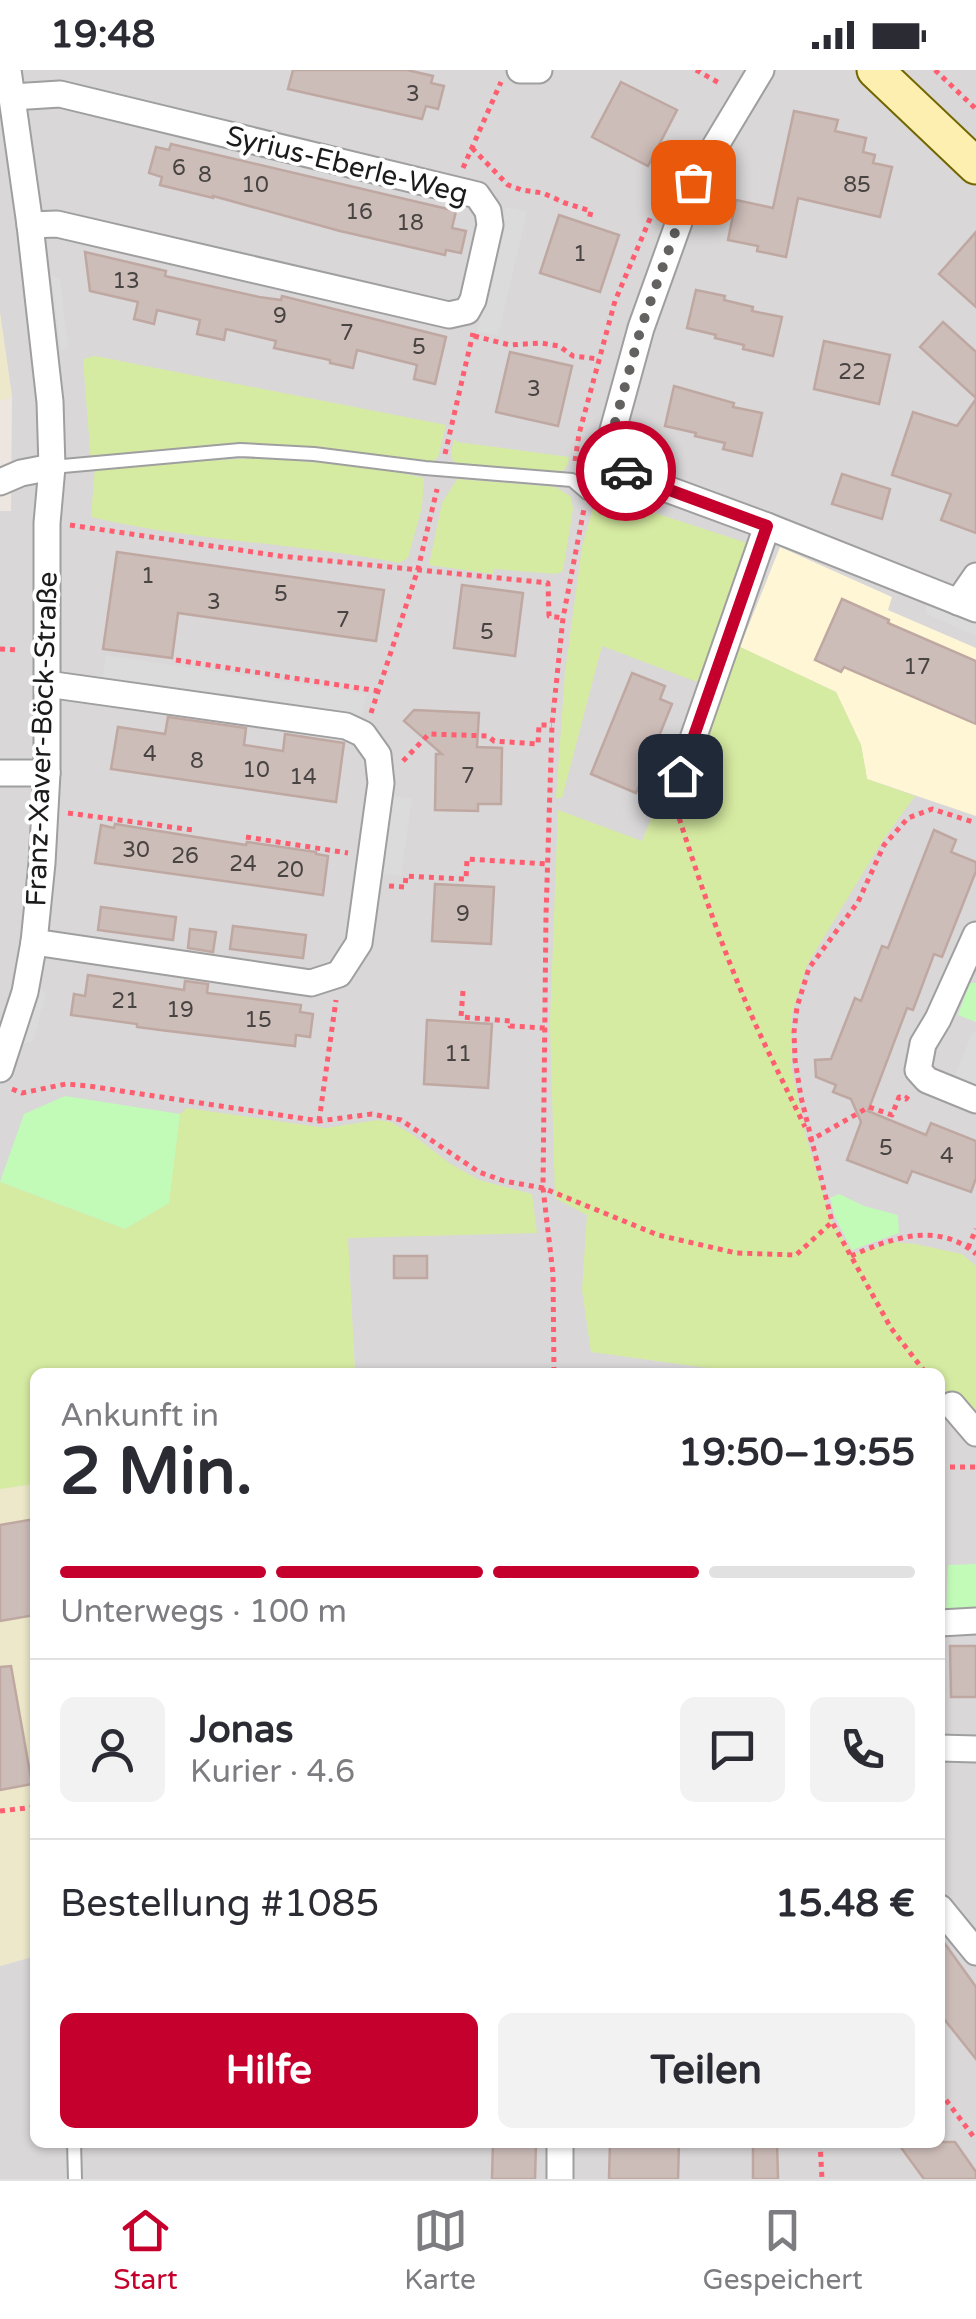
<!DOCTYPE html>
<html lang="de">
<meta charset="utf-8">
<style>
body{margin:0;font-family:"Varela Round",sans-serif;background:#f2f2f3;color:#2b2b33;height:100vh;display:flex;flex-direction:column;font-size:38px;white-space:nowrap}
*{box-sizing:border-box;margin:0}
p{font-size:32px;color:#7c7c81}
.icon{flex:none;width:55px;height:55px;fill:none;stroke:currentColor;stroke-width:2;stroke-linecap:round;stroke-linejoin:round}
.map{position:relative;flex:1;overflow:hidden}
.side{position:absolute;left:30px;top:1298px;width:915px;height:780px;display:flex;flex-direction:column;background:#fff;border-radius:15px;box-shadow:0 2px 8px #0004}
.side>*{flex:none}
.pin{position:absolute;display:grid;place-items:center;width:85px;height:85px;color:#fff;margin:-42px;border-radius:20px;box-shadow:0 5px 15px #0006}
.courier{position:absolute;display:grid;place-items:center;width:100px;height:100px;margin:-50px;border:8px solid #c5002c;border-radius:50%;background:#fff;color:#222;box-shadow:0 2px 12px #0007}
.summary em{font-style:normal;font-weight:700}
.summary div{display:flex;flex-direction:column-reverse}
.summary{display:flex;align-items:center;justify-content:space-between;height:170px;padding:0 30px}
h1{font-size:65px;font-weight:700;line-height:75px}
.bar{display:grid;grid-template-columns:repeat(4,1fr);gap:15px 10px;align-content:center;height:120px;padding:0 30px}
.bar i{height:12px;border-radius:8px;background:#e1e1e2}
.bar .active{background:#c5002c}
.bar p{grid-column:span 4}
.line{display:flex;align-items:center;gap:25px;padding:0 30px;border-top:2px solid #e1e1e2}
.line div{flex:1}
.round{display:grid;place-items:center;flex:none;width:105px;height:105px;border-radius:15px;background:#f2f2f3}
.action{display:flex;gap:20px;margin-top:auto;padding:20px 30px}
.action a{flex:1;height:115px;border-radius:15px;background:#c5002c;color:#fff;font-size:40px;font-weight:700;line-height:115px;text-align:center}
.action a+a{background:#f2f2f3;color:#2b2b33}
.status{display:flex;justify-content:space-between;align-items:center;height:70px;padding:0 50px;background:#fff;direction:ltr}
.status svg{height:28px;fill:currentColor}
.menu{display:flex;justify-content:space-around;align-items:center;height:140px;border-top:2px solid #e1e1e2;background:#fff;font-size:28px;color:#7c7c81}
.menu a{display:grid;justify-items:center;gap:5px}
.menu .active{color:#c5002c}
.map>svg:first-child{display:block}
.residential{fill:#d9d7d8}
.education{fill:#fff6d6}
.farmland{fill:#ede8c9}
.grass{fill:#d6eba2}
.park{fill:#c2fbb8}
.parking{fill:#dbdbdb}
.building{fill:#cdbdb9;stroke:#bfa8a1;stroke-width:2.5}
.lines{fill:none;stroke-linecap:round;stroke-linejoin:round}
.lane-casing{stroke:#9f9f9f;stroke-width:16}
.street-casing{stroke:#9f9f9f;stroke-width:29}
.secondary-casing{stroke:#736600;stroke-width:39}
.path{stroke:#ff5e71;stroke-width:5;stroke-dasharray:5 5;stroke-linecap:butt}
.lane{stroke:#fff;stroke-width:12}
.street{stroke:#fff;stroke-width:25}
.secondary{stroke:#fcefaf;stroke-width:35}
.done{stroke:#646260;stroke-width:10;stroke-dasharray:0 18}
.route{stroke:#c5002c;stroke-width:12}
.labels{text-anchor:middle;dominant-baseline:central;stroke-width:8;stroke-linejoin:round;paint-order:stroke}
.number-label{font-size:22px;fill:#484442}
.street-label{font-size:28px;fill:#1b1b1b;stroke:#fff}
</style>
<div class="status"><b>19:48</b><svg viewBox="0 0 49 12"><path d="M0 12V9h3v3zM5 12V6h3v6zM10 12V3h3v9zM15 12V0h3v12zM26 1h20v11H26zM47 4h2v5h-2z"/></svg></div>
<div class="map">
<svg width="976" height="2109" viewBox="0 0 976 2109">
<rect width="100%" height="100%" fill="#ede5df"/>
<path class="residential" d="M0,0h976v2109h-976v-213l35,-10v186h905v-770h-585l-8,-134 -347,14v-741h11l1,-114 -12,-84z"/>
<path class="education" d="M780,477l112,50 -4,13 88,38v168l-109,-37 -6,-34 -25,-53 -96,-45z"/>
<g class="farmland">
<path d="M0,243l12,84 -12,4z"/>
<path d="M35,1414v472l-35,10v-477z"/>
</g>
<g class="grass">
<path d="M95,286l351,69 -8,32 -13,11 -185,-18 -149,12 -8,-103z"/>
<path d="M454,369l3,3 112,15c-1,10 -4,14 -14,17l-96,-9 -6,-4 -2,-8z"/>
<path d="M256,388l119,9 49,11 -2,29 -14,51 -9,5c-102,-20 -207,-22 -308,-46l4,-50z"/>
<path d="M457,409l99,8 15,10 2,12 -10,62 -7,3 -62,-5 -1,5 -64,-9 13,-62z"/>
<path d="M597,424l150,49 -47,140 -98,-37 -40,152h-6l9,-125 17,-126z"/>
<path d="M740,577l96,45 25,53 6,34 48,17 -32,44 -76,125 -15,48v58l14,66 26,85 22,32 38,-12 23,2 47,10 14,12v160l-24,-21 -9,-13 -3,1v-21h-203l-146,-20 -9,-62 5,-75 -32,-17 -5,-175 8,-213 84,31 21,-52 21,13z"/>
<path d="M187,1038l139,20 52,-8 13,2 22,13 36,28 30,17 53,14 5,39 -189,5 7,134h-320v112l-35,5v-307l125,47 43,-26 12,-89z"/>
</g>
<g class="park">
<path d="M970,913h6v39l-18,-7z"/>
<path d="M65,1026l115,18 -11,89 -44,26 -125,-47 24,-68z"/>
<path d="M839,1124l25,12 34,9 1,18 -47,17 -17,-33 -5,-19z"/>
<path d="M976,1494v46l-30,2 2,-47z"/>
</g>
<g class="parking">
<path d="M506,137l21,5 -29,124 -21,-5z"/>
<path d="M51,205l9,4 8,68 -7,4z"/>
<path d="M926,523l50,22v21l-50,-22z"/>
<path d="M106,585l260,39 -4,22 -259,-39z"/>
<path d="M391,726l21,2 -11,78 -21,-3z"/>
<path d="M39,916l7,8 -13,48 -10,2z"/>
<path d="M973,961l3,1v58l-23,-11z"/>
</g>
<g class="building">
<path d="M293,0h114l26,6 -2,7 13,3 -6,23 -12,-3 -4,13 -134,-30z"/>
<path d="M621,12l56,28 -29,56 -56,-29z"/>
<path d="M794,41l44,9 -3,11 31,7 -3,14 12,3 -2,8 19,4 -12,50 -82,-19 -12,59 -29,-6 1,-5 -30,-6 8,-40 37,8z"/>
<path d="M171,74l285,67 -4,17 14,3 -5,22 -15,-3 -1,5 -105,-24 -127,-35v2l-53,-13 2,-8 -13,-4 7,-26 13,3z"/>
<path d="M559,145l60,20 -19,57 -60,-19z"/>
<path d="M976,162v75l-37,-33z"/>
<path d="M85,182l81,19 -1,5 94,21 22,3 1,-4 164,41 -11,47 -21,-5 3,-14 -60,-15 -4,18 -23,-5v-3l-56,-12 2,-7 -50,-12 -2,11 -27,-6 3,-14 -43,-10 -3,14 -20,-5 4,-17 -48,-11z"/>
<path d="M696,220l29,6 -1,4 29,7 -1,4 30,6 -9,39 -30,-7 1,-4 -29,-7 1,-3 -29,-7z"/>
<path d="M943,252l33,30v46l-56,-51z"/>
<path d="M824,271l66,14 -11,49 -65,-15z"/>
<path d="M510,282l62,14 -14,60 -62,-14z"/>
<path d="M674,316l60,17 -1,4 29,6 -10,43 -29,-7 2,-6 -30,-7 1,-3 -31,-7z"/>
<path d="M976,329v134l-35,-13 10,-26 -59,-19 21,-63 44,14z"/>
<path d="M842,404l48,15 -8,30 -50,-15z"/>
<path d="M117,482l267,38 -8,51 -198,-28 -6,45 -69,-9z"/>
<path d="M462,515l61,8 -8,63 -61,-8z"/>
<path d="M842,529l47,21 -1,3 88,38v63l-132,-57 -3,5 -26,-12z"/>
<path d="M632,603l33,13 -5,13 12,5 -36,89 -45,-19z"/>
<path d="M414,640l65,3 -2,34 25,1 -1,56h-23v7l-43,-1 1,-56h6l-38,-33z"/>
<path d="M168,647l78,11 -2,17 39,6 2,-17 59,9 -8,59 -225,-33 7,-42 47,7z"/>
<path d="M115,754l131,21 1,-3 69,10v2l12,2 -5,39 -228,-32 6,-38 13,3z"/>
<path d="M934,760l22,10 -5,12 25,10v9l-34,86 -8,-3 -21,56 -6,-2 -39,103 58,24 5,-12 45,18v37l-5,14 -59,-21 -5,12 -60,-23 14,-38 -10,-23 -18,-7 3,-7 -20,-8 -1,-17 16,-1 24,-61 6,3 21,-55 6,2z"/>
<path d="M435,814l59,3 -3,57 -59,-3z"/>
<path d="M101,837l75,10 -3,23 -75,-10z"/>
<path d="M233,856l73,9 -3,23 -73,-9z"/>
<path d="M190,859l26,3 -3,20 -25,-4z"/>
<path d="M88,905l96,15 1,-9 23,3 -1,9 94,12 -1,7 13,2 -3,23 -14,-2 -1,11 -135,-16 -23,-3v-3l-66,-9 3,-21 11,2z"/>
<path d="M427,950l65,4 -4,64 -64,-4z"/>
<rect x="394" y="1186" width="33" height="22"/>
<path d="M35,1449v96l-35,6v-96z"/>
<path d="M950,1576h26v51h-25z"/>
<path d="M11,1596l21,118 -32,6v-123z"/>
<path d="M940,1867l36,50v72l-36,-45z"/>
<path d="M493,2072h43l-1,37h-43z"/>
<path d="M610,2072h69l-1,37h-69z"/>
<path d="M753,2072h24l1,37h-25z"/>
<path d="M897,2072h58l21,30v7h-52z"/>
</g>
<g class="lines">
<g class="lane-casing">
<g id="lane">
<path d="M52,397l188,-17 74,4 111,14 147,12 15,13"/>
<path d="M74,2072l1,37"/>
</g>
</g>
<g class="street-casing">
<g id="street">
<path d="M520,0h19"/>
<path d="M761,0l-68,113 -52,145 -28,102 1,27 15,18 138,51 209,83"/>
<path d="M12,27l48,-3 417,101 11,16 2,14 -17,75 -6,11 -18,4 -392,-91 -27,1"/>
<path d="M0,412l21,-9 31,-6"/>
<path d="M958,532l18,-26"/>
<path d="M0,703h47"/>
<path d="M680,706l87,-250"/>
<path d="M976,865l-38,84 -15,25 -5,26 9,10 49,20"/>
<path d="M34,872l277,41 28,-9 20,-31 22,-160 -3,-28 -15,-21 -17,-8 -299,-42"/>
<path d="M0,999l25,-77 9,-50 8,-79 5,-90v-250l5,-56 -2,-65 -20,-177 -22,-155"/>
<path d="M952,1335l24,28"/>
<path d="M940,1553l36,-2"/>
<path d="M940,1678l36,1"/>
<path d="M940,1838l36,44"/>
<path d="M560,2109v-37"/>
</g>
</g>
<g class="secondary-casing">
<path id="secondary" d="M875,0l101,96"/>
</g>
<g class="path">
<path d="M696,0l25,14"/>
<path d="M935,0l41,39"/>
<path d="M472,78l36,37 14,5 21,3 22,10 26,8 -2,9"/>
<path d="M463,98l38,-86"/>
<path d="M474,266l36,9 31,-2 18,3 14,10 26,3"/>
<path d="M445,384l28,-121"/>
<path d="M575,391l4,-27 36,-133 37,-87"/>
<path d="M70,455l210,31 268,27 1,33 14,2"/>
<path d="M0,579l19,1"/>
<path d="M176,590l202,31"/>
<path d="M371,643l47,-144 19,-80"/>
<path d="M403,691l26,-27 59,2 6,5 44,3 1,-19h13"/>
<path d="M676,729l-1,6c24,76 50,152 83,225 15,32 31,64 47,97"/>
<path d="M68,743l125,17"/>
<path d="M246,767l102,16"/>
<path d="M389,816l16,1 1,-11 60,3 1,-20 81,5"/>
<path d="M463,921l-2,26 49,4v5l35,2"/>
<path d="M12,1019l10,4 44,-9 23,2 230,35 53,-7 29,6 78,52 25,9 39,7 115,47 78,18 60,2 36,-33"/>
<path d="M319,1051l17,-121"/>
<path d="M810,1067l1,3 58,-33 23,8 7,-18 7,2 2,-3"/>
<path d="M968,1178l8,-19"/>
<path d="M851,1186c40,-18 87,-35 125,-2"/>
<path d="M554,1302l-1,-98 -10,-86 3,-273 6,-190 11,-107 21,-109"/>
<path d="M925,1302l-34,-44 -59,-106 -31,-125 -6,-37 -1,-28 3,-25 12,-39 49,-66 26,-57 24,-27 24,-9 44,14"/>
<path d="M940,1397h36"/>
<path d="M0,1741l35,-4"/>
<path d="M940,2022l36,48"/>
<path d="M820,2072l2,37"/>
</g>
<use href="#lane" class="lane"/>
<use href="#street" class="street"/>
<use href="#secondary" class="secondary"/>
</g>
<g class="lines">
<path class="done" d="M626,401l-12,-13 -1,-28 28,-102 52,-146"/>
<path class="route" d="M626,401l3,4 138,51 -87,250"/>
</g>
<g class="labels">
<g class="number-label">
<text x="413" y="24">3</text>
<text x="179" y="98">6</text>
<text x="205" y="105">8</text>
<text x="255" y="115">10</text>
<text x="857" y="115">85</text>
<text x="359" y="142">16</text>
<text x="410" y="153">18</text>
<text x="580" y="184">1</text>
<text x="126" y="211">13</text>
<text x="280" y="246">9</text>
<text x="347" y="263">7</text>
<text x="419" y="277">5</text>
<text x="852" y="302">22</text>
<text x="534" y="319">3</text>
<text x="148" y="506">1</text>
<text x="281" y="524">5</text>
<text x="214" y="532">3</text>
<text x="343" y="550">7</text>
<text x="487" y="562">5</text>
<text x="917" y="597">17</text>
<text x="150" y="684">4</text>
<text x="197" y="691">8</text>
<text x="256" y="700">10</text>
<text x="468" y="706">7</text>
<text x="303" y="707">14</text>
<text x="136" y="780">30</text>
<text x="185" y="786">26</text>
<text x="243" y="794">24</text>
<text x="290" y="800">20</text>
<text x="463" y="844">9</text>
<text x="125" y="931">21</text>
<text x="180" y="940">19</text>
<text x="258" y="950">15</text>
<text x="458" y="984">11</text>
<text x="886" y="1078">5</text>
<text x="947" y="1086">4</text>
</g>
<g class="street-label">
<text transform="translate(347 95) rotate(14)">Syrius-Eberle-Weg</text>
<text transform="translate(42 669) rotate(-88)">Franz-Xaver-Böck-Straße</text>
</g>
</g>
</svg>
<div class="pin" style="left:693px;top:112px;background:#ea580c"><svg class="icon" aria-label="bag" viewBox="0 0 24 24"><path d="M5 8h14l-1 12H6zM9 8a3 3 0 0 1 6 0"/></svg></div>
<div class="pin" style="left:680px;top:706px;background:#1f2937"><svg class="icon" aria-label="home" viewBox="0 0 24 24"><path d="M3 11l9-7 9 7M6 9v11h12V9"/></svg></div>
<div class="courier" style="left:626px;top:401px"><svg class="icon" aria-label="car" viewBox="0 0 24 24"><path d="M5 17H2v-5l4-1 3-4h7l3 4 3 1v5h-3M9 17h6M6 11h13"/><circle cx="7" cy="17" r="2"/><circle cx="17" cy="17" r="2"/></svg></div>
<section class="side">
<div class="summary"><div><h1>2 Min.</h1><p>Ankunft in</p></div><em>19:50–19:55</em></div>
<div class="bar"><i class="active"></i><i class="active"></i><i class="active"></i><i></i><p>Unterwegs · 100 m</p></div>
<div class="line" style="height:180px"><a class="round"><svg class="icon" aria-label="person" viewBox="0 0 24 24"><circle cx="12" cy="8" r="4"/><path d="M4 21q1-7 8-7t8 7"/></svg></a><div><b>Jonas</b><p>Kurier · 4.6</p></div><a class="round"><svg class="icon" aria-label="chat" viewBox="0 0 24 24"><path d="M4 5h16v11H9l-5 4z"/></svg></a><a class="round"><svg class="icon" aria-label="phone" viewBox="0 0 24 24"><path d="M5 4h4l2 5-3 2q2 4 5 5l2-3 5 2v4C11 20 4 13 5 4z"/></svg></a></div>
<div class="line" style="height:130px"><div>Bestellung #1085</div><b>15.48 €</b></div>
<div class="action"><a>Hilfe</a><a>Teilen</a></div>
</section>
</div>
<nav class="menu">
<a class="active"><svg class="icon" aria-label="home" viewBox="0 0 24 24"><path d="M3 11l9-7 9 7M6 9v11h12V9"/></svg>Start</a>
<a><svg class="icon" aria-label="map" viewBox="0 0 24 24"><path d="M3 6l6-2 6 2 6-2v14l-6 2-6-2-6 2zM9 4v14M15 6v14"/></svg>Karte</a>
<a><svg class="icon" aria-label="saved" viewBox="0 0 24 24"><path d="M7 4h10v16l-5-4-5 4z"/></svg>Gespeichert</a>
</nav>
